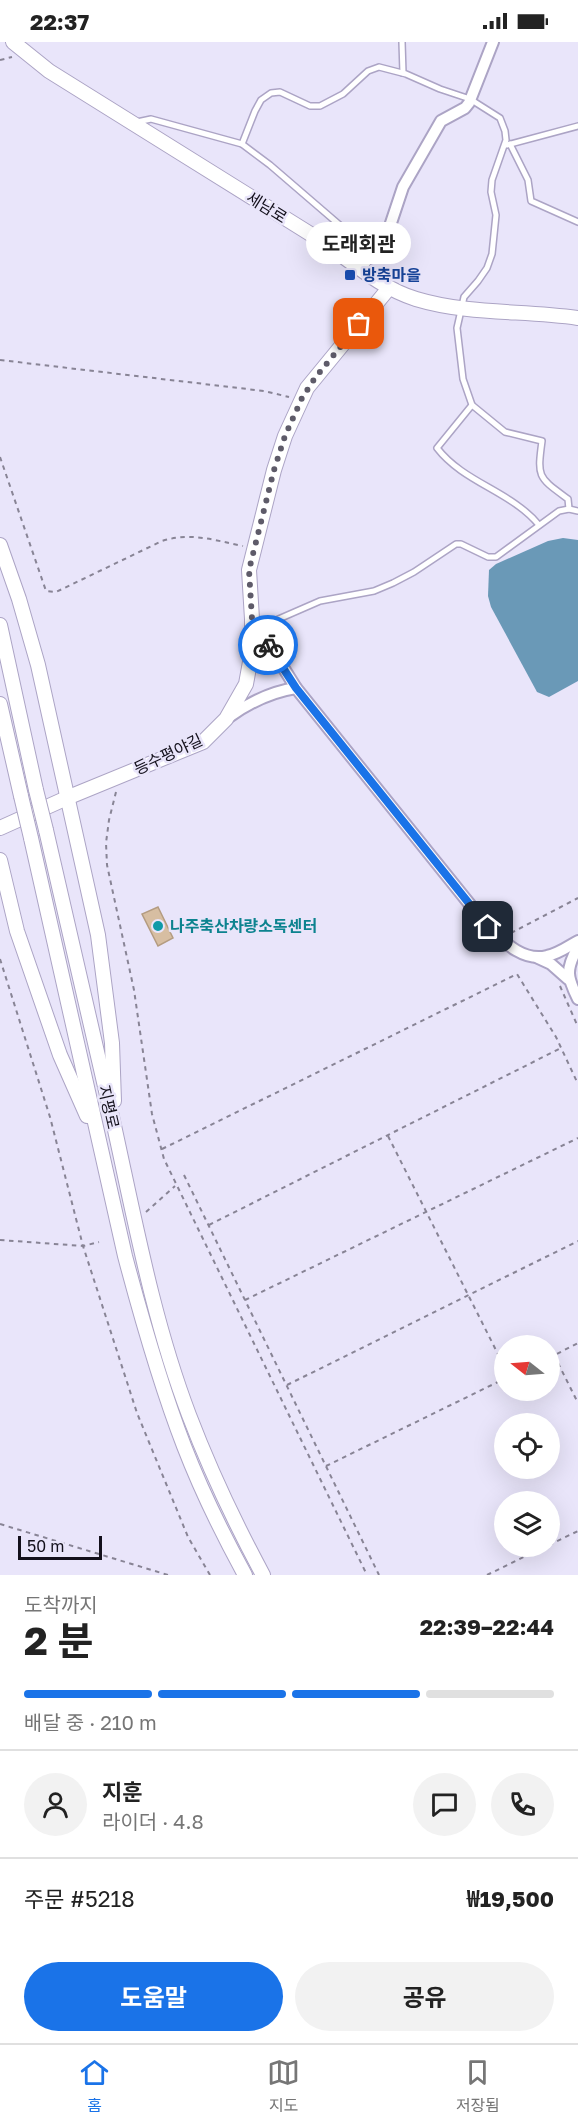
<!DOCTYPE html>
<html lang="ko">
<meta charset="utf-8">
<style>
body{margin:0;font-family:"Golos Text","Noto Sans KR",sans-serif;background:#f2f2f2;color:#222;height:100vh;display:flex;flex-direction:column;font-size:22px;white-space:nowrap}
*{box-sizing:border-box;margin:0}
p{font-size:20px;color:#767676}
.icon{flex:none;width:33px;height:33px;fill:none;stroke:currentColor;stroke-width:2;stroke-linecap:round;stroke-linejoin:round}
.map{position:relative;height:1533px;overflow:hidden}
.details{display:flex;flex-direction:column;background:#fff;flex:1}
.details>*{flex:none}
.needle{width:39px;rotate:287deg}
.tools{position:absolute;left:494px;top:1293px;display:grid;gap:12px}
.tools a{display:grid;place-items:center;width:66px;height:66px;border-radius:50%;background:#fff;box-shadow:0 6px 24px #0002;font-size:30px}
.scale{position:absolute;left:18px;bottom:15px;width:84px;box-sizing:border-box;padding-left:6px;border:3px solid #13101b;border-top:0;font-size:16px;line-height:21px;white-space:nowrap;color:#13101b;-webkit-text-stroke:4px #e9e5fa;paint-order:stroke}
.pin{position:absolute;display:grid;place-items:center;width:51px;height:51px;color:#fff;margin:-26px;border-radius:12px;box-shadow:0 3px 9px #0006}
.courier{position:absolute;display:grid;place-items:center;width:60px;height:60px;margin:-30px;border:4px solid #1a73e8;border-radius:50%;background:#fff;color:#222;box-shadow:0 2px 8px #0007}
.bubble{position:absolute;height:42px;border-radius:21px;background:#fff;box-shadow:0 6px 24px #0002;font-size:20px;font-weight:700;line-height:42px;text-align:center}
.overview em{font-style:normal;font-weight:700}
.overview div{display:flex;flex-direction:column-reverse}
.overview{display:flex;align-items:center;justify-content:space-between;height:102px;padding:0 24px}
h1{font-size:39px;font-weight:700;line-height:45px}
.bar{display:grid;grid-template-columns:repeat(4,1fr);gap:9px 6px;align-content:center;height:72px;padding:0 24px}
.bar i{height:8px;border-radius:4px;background:#e0e0e0}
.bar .active{background:#1a73e8}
.bar p{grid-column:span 4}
.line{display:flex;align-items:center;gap:15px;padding:0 24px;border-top:2px solid #e0e0e0}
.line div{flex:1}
.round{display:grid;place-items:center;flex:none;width:63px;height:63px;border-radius:32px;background:#f2f2f2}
.action{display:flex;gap:12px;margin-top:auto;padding:12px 24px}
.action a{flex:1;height:69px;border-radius:36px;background:#1a73e8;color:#fff;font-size:24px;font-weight:700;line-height:69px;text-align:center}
.action a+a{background:#f2f2f2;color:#222}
.status{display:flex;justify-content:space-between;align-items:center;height:42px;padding:0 30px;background:#fff;direction:ltr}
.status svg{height:16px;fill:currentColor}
.tab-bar{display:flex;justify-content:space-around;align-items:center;height:84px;border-top:2px solid #e0e0e0;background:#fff;font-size:16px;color:#767676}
.tab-bar a{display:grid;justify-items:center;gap:3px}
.tab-bar .active{color:#1a73e8}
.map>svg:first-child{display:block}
.water{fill:#6a99b7}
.building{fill:#d7bea2;stroke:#b49c81;stroke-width:1.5}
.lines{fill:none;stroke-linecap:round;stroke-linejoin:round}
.lane-casing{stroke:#aca4c5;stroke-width:8}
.street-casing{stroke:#aca4c5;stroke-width:14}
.secondary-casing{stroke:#aca4c5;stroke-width:16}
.path{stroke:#888495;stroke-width:2;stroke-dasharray:4.5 4.5;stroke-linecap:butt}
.lane{stroke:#fff;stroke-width:5}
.street{stroke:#fff;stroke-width:10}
.secondary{stroke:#fff;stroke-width:14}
.secondary-bridge-casing{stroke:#aca4c5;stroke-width:16;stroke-linecap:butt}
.secondary-bridge{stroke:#fff;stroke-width:14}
.done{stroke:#5e5b69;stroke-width:6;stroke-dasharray:0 10.8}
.route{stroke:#1a73e8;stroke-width:8}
.transit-dot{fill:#1a4fb4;stroke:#e9e5fa;stroke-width:2}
.culture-dot{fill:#0f9aa8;stroke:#e9e5fa;stroke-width:2}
.labels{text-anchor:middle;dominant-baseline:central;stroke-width:5;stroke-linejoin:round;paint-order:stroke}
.street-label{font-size:16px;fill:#13101b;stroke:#e9e5fa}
.transit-label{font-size:16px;font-weight:bold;fill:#164399;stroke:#e9e5fa;text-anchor:start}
.culture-label{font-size:16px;font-weight:bold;fill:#0d838f;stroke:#e9e5fa;text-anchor:start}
</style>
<div class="status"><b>22:37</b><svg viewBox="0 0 49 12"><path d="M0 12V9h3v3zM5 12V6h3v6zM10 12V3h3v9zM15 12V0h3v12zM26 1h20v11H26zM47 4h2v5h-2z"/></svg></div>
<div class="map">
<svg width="578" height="1533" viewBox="0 0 578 1533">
<rect width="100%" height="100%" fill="#e9e5fa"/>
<path class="water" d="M563,496l15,2v141l-29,16 -12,-5 -46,-85 -3,-11 1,-26 7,-6 52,-23z"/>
<path class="building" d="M158,865l15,31 -15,8 -16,-32z"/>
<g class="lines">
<g class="lane-casing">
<g id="lane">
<path d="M402,0l1,31"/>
<path d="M137,80l14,-3 91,25 28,21 72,62 28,28"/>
<path d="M242,102l13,-33 6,-11 10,-7 9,-1 30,14h10l23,-12 25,-23 11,-4 27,7 34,15 30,10 30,19 5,13 1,9 -14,40 -1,12 5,23 -4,39 -5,14 -9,13 -14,16 -7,31 6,51 9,26 -35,43c27,35 74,43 102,77"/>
<path d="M510,102l18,36 3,21 47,21"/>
<path d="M507,103l71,-19"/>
<path d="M472,363l33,27 37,9c-5,37 -4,36 26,58l1,10"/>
<path d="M258,586l62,-27 54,-10 19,-8 21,-11 42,-28h5l27,13h8l63,-46 10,-2 9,2"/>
</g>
</g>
<g class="street-casing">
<g id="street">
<path d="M361,226l27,-36 15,-45 38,-66 24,-13 4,-5 24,-61"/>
<path d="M253,577l43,69 192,239c16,15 35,35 59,29 11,-2 22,-10 31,-15"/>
<path d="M229,675c21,-15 41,-25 67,-29"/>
<path d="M578,905c-13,23 -11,30 0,52"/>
<path d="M538,916l13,6 17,15"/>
</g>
</g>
<g class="secondary-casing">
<g id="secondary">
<path d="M13,0l36,29c88,55 175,109 263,164 34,21 65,52 104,64 53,16 108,11 162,19"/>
<path d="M0,503l19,54 19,66 60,270 14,108 2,58"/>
<path d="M0,583l36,165"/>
<path d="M0,662l21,92"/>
<path d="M0,786l69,-31 134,-55 23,-23 20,-35 6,-33v-32l-3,-49 25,-100 11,-34 22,-48 82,-100"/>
<path d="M46,788c23,100 46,200 69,300 21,96 39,193 74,285 21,55 46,108 74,160"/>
<path d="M31,796l94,418c17,64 35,128 59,190 17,44 38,87 61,129"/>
<path d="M0,818l17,71 43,124 27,61"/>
</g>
</g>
<g class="path">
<path d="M0,18l12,-3"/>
<path d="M0,318l264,31 25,6"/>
<path d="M0,415l46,134 10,1 106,-51c29,-9 51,-1 81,5"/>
<path d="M116,750l-7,28 -3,23 1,22 27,125 18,124 12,45 203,416"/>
<path d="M511,891l67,-35"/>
<path d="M0,917l50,158 33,129 54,167 51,124 22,38"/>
<path d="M560,944l18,41"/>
<path d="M388,1094l116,230"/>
<path d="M162,1107l355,-175 39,63 22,47"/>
<path d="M184,1133l195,400"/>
<path d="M146,1170l29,-26"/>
<path d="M209,1183l352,-177"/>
<path d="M0,1198l83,6 16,-4"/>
<path d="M245,1258l333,-162"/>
<path d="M554,1313l24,48"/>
<path d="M549,1316l29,-15"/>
<path d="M287,1343l291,-144"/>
<path d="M326,1424l178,-87"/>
<path d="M0,1482l168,51"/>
<path d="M549,1503l29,-14"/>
<path d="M487,1533l59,-29"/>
</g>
<use href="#lane" class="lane"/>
<use href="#street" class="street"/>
<use href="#secondary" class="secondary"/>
<g class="secondary-bridge-casing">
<g id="secondary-bridge">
<path d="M36,748l10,40"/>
<path d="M21,754l10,42"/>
</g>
</g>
<use href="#secondary-bridge" class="secondary-bridge"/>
</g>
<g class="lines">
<path class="done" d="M268,603l-16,-26 -3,-49 25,-100 11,-34 17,-38 13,-20 44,-54"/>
<path class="route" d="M268,603l28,43 192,239"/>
</g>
<rect class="transit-dot" x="344" y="227" width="12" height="12" rx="3"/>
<circle class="culture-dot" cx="158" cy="884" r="6"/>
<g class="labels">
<g class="street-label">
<text transform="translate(267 165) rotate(32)">세남로</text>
<text transform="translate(168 712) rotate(-25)">등수평야길</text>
<text transform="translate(109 1065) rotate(77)">지평로</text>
</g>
<g class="transit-label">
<text x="362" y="233">방축마을</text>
</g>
<g class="culture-label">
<text x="170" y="884">나주축산차량소독센터</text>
</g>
</g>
</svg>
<div class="tools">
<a><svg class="needle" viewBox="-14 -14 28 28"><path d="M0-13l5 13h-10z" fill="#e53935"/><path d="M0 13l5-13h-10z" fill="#767676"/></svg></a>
<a><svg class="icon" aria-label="locate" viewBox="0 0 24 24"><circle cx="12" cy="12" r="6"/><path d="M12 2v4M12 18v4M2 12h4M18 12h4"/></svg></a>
<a><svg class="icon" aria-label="layers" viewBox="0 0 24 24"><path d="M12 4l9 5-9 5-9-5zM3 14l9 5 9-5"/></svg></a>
</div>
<div class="scale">50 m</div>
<div class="pin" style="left:359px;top:282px;background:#ea580c"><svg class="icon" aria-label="bag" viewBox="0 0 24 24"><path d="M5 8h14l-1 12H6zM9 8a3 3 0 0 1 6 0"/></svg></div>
<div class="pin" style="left:488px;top:885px;background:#1f2937"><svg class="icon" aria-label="home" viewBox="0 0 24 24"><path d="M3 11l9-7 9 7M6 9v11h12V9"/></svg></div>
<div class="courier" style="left:268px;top:603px"><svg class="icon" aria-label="bike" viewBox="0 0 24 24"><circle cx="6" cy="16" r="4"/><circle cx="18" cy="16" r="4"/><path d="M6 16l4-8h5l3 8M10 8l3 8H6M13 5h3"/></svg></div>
<div class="bubble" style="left:306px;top:180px;width:105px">도래회관</div>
</div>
<section class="details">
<div class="overview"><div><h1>2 분</h1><p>도착까지</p></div><em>22:39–22:44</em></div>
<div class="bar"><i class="active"></i><i class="active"></i><i class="active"></i><i></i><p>배달 중 · 210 m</p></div>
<div class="line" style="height:108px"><a class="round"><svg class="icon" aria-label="person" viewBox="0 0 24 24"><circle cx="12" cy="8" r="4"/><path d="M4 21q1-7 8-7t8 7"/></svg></a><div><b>지훈</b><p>라이더 · 4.8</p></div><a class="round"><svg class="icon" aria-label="chat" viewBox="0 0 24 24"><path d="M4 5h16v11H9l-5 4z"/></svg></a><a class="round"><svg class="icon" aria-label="phone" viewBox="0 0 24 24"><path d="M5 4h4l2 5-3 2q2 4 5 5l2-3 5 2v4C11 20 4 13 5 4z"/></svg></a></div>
<div class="line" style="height:78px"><div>주문 #5218</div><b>₩19,500</b></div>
<div class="action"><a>도움말</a><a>공유</a></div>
</section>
<nav class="tab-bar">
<a class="active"><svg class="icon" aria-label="home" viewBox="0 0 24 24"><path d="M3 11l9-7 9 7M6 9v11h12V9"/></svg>홈</a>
<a><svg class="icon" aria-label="map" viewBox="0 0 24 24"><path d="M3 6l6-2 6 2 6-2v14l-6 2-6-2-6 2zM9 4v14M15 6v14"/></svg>지도</a>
<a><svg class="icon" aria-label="saved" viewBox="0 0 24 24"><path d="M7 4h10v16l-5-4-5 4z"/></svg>저장됨</a>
</nav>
